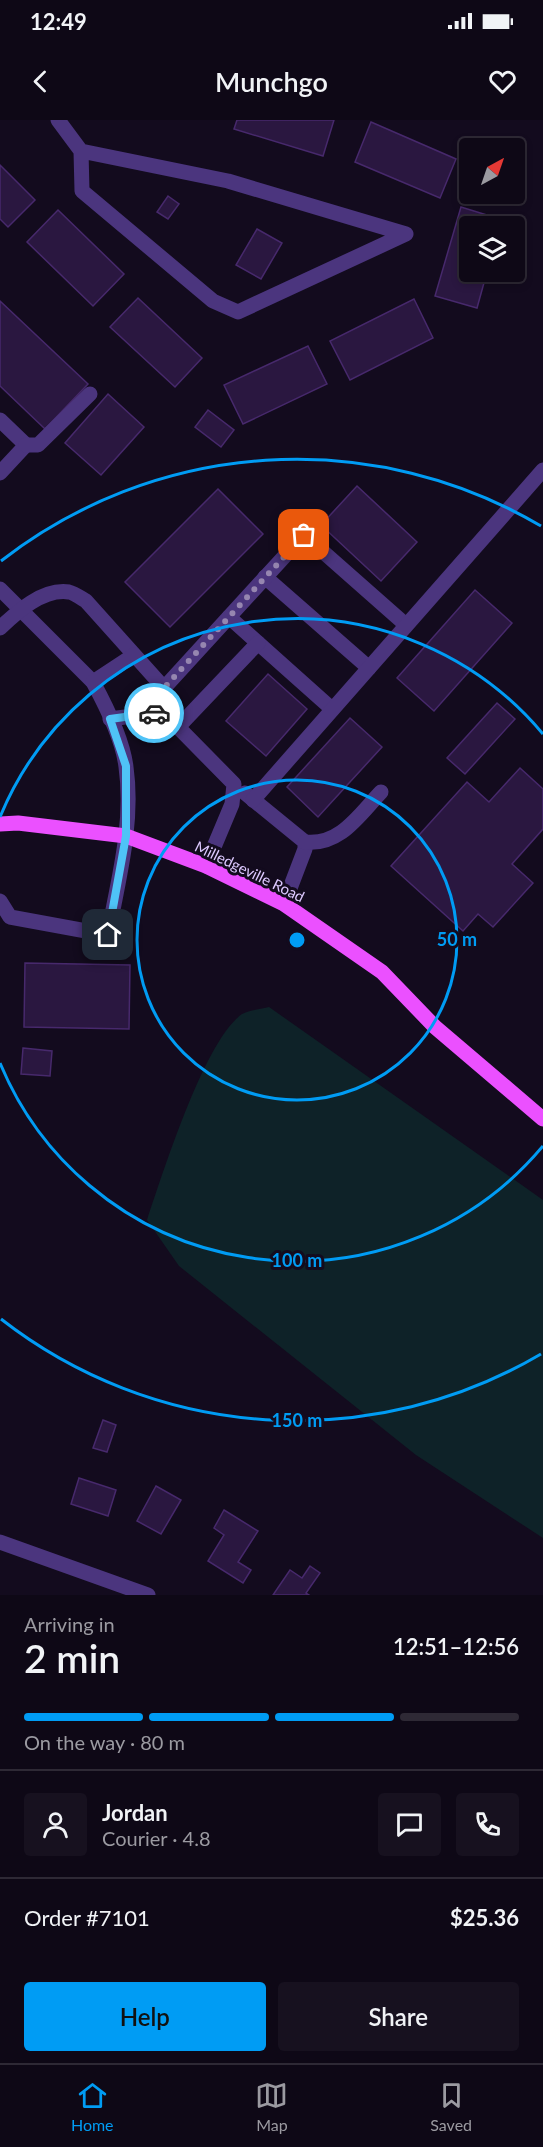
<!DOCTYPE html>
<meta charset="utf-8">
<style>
body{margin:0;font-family:Lato,sans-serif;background:#17111f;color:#f1f3f6;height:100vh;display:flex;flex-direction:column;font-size:22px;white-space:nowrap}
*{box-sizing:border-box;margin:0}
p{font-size:20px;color:#9b9aa1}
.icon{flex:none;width:33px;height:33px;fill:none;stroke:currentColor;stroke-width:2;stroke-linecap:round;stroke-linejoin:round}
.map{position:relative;height:1475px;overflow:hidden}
.panel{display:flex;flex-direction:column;background:#0e0816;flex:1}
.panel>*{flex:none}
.needle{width:39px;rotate:40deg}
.controls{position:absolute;left:459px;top:18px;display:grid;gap:12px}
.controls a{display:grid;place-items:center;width:66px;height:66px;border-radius:6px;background:#0e0816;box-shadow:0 3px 9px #0003,0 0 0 2px #2e2935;font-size:30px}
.pin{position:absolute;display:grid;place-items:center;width:51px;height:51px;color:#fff;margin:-26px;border-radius:12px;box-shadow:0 3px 9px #0006}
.courier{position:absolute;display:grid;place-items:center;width:60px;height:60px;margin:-30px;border:4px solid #4fc3f7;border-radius:50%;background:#fff;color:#222;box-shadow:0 2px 8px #0007}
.headline em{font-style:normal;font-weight:600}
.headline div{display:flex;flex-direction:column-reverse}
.headline{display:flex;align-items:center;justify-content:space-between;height:102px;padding:0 24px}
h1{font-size:39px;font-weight:600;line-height:45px}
.bar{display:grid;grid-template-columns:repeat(4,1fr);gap:9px 6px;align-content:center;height:72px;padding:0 24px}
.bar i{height:8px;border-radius:4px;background:#2e2935}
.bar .on{background:#009cf4}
.bar p{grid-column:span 4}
.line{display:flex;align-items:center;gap:15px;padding:0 24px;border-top:2px solid #2e2935}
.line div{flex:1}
.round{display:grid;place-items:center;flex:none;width:63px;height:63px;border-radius:6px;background:#17111f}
.action{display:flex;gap:12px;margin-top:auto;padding:12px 24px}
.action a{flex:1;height:69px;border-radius:6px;background:#009cf4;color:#111;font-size:24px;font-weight:600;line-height:69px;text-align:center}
.action a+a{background:#17111f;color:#f1f3f6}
.status{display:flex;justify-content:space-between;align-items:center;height:42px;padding:0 30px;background:#0e0816;direction:ltr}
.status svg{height:16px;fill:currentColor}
header{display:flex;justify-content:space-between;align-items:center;height:78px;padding:0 24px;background:#0e0816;font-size:27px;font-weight:600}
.tab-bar{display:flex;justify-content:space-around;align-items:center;height:84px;border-top:2px solid #2e2935;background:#0e0816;font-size:16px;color:#9b9aa1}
.tab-bar a{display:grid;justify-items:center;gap:3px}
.tab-bar .on{color:#009cf4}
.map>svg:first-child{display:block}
.park{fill:#0e2228}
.building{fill:#2a1740;stroke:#47296c;stroke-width:1.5}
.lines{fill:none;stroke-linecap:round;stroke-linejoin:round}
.minor{stroke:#4b357e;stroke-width:15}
.major{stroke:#eb50ff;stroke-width:15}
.done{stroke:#9686b0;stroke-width:6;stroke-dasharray:0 10.8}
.route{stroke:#4fc3f7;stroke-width:8}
.ring{fill:none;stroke:#009cf4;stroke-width:3}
.labels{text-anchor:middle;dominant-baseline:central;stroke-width:6;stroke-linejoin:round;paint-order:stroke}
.street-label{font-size:15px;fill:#ddc9ff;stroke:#130b1e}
.centre{fill:#009cf4;stroke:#130b1e;stroke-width:3}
.ring-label{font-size:18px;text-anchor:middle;font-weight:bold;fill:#009cf4;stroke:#130b1e;stroke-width:6;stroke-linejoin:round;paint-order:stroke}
</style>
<div class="status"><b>12:49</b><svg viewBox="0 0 49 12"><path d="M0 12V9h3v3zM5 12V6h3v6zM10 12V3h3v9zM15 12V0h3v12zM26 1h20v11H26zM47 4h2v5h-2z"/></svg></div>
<header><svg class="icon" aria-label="back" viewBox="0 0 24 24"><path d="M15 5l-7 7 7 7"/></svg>Munchgo<svg class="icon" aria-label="heart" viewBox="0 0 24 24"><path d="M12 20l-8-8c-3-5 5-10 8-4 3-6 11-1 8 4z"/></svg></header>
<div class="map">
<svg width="543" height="1475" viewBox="0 0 543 1475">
<rect width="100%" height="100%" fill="#130b1e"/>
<path class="park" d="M269,887l274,193v338l-127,-83 -237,-189 -32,-46c16,-47 57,-179 95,-206 7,-4 20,-5 27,-7z"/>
<g class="building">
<path d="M237,0h97l-11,36 -89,-27z"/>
<path d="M371,2l85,37 -16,39 -85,-36z"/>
<path d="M0,45l35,35 -27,27 -8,-8z"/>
<path d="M168,76l11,8 -11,15 -11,-7z"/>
<path d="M461,87l42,13 -2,6h-31v46h17l-10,36 -42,-12z"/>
<path d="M58,90l66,64 -31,32 -66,-64z"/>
<path d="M257,109l25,14 -21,36 -25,-14z"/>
<path d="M138,178l64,60 -27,29 -65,-60z"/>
<path d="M414,179l19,39 -83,42 -20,-39z"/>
<path d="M0,181l88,83 -43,45 -45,-43z"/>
<path d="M308,226l19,38 -84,40 -19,-39z"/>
<path d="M108,274l36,33 -43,48 -36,-32z"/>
<path d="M208,290l26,20 -13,17 -26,-20z"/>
<path d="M357,366l60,56 -36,39 -60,-56z"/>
<path d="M218,369l45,45 -93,93 -45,-45z"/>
<path d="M475,470l37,33 -78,88 -37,-33z"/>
<path d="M268,554l39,35 -41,47 -40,-35z"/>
<path d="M497,583l18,16 -50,55 -18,-16z"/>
<path d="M350,598l32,29 -64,70 -31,-30z"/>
<path d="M520,648l23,21v40l-31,35 21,19 -40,44 -15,-13 -15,17 -72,-65 76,-84 22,20z"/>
<path d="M25,843l105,2 -1,64 -105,-2z"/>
<path d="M23,928l29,3 -2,25 -29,-2z"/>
<path d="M103,1300l13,5 -9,27 -14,-4z"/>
<path d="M79,1358l37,12 -8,26 -37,-12z"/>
<path d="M156,1366l25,14 -20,34 -24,-13z"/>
<path d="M224,1390l34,21 -20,31 13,8 -8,13 -35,-22 16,-26 -10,-7z"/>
<path d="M310,1446l10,7 -14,20 3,2h-36l17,-25 12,8z"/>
</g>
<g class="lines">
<g class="minor">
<path d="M58,0l23,31 1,40 131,110 25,11 168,-78 -178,-53 -147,-30"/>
<path d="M0,300l26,25 -26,28"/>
<path d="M26,325h12l52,-51"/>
<path d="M265,457l104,91"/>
<path d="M0,469l93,93c12,22 30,59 33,85 8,56 -8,114 -18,168l-98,-18 -10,-16"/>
<path d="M229,497l103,92"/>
<path d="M0,508c17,-16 43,-40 69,-36 5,1 12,6 17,9l78,87"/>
<path d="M93,562l41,-27"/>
<path d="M155,593l-1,-11 10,-14 140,-153 102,90"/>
<path d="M110,599l45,-6 16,7 63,64 -2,20 -26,62"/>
<path d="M179,606l79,-83"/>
<path d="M245,673l60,49v7l-21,55"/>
<path d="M253,680l290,-330"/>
<path d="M305,722c35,4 54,-27 76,-50"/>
<path d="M0,1422l148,53"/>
</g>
<path class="major" d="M0,704l18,-1 108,13 80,30 78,38 98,68 53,55 108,92"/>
</g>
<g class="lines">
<path class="done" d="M154,593v-11l10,-14 140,-153"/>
<path class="route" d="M108,815l18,-99v-70l-16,-47 44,-6"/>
</g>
<g class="ring">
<circle cx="297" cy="820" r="160"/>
<path d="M543 1026A321 321 0 0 1 0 943M0 697A321 321 0 0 1 543 614"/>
<path d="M541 1234A481 481 0 0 1 1 1199M1 441A481 481 0 0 1 541 406"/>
</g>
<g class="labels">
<g class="street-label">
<text transform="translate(250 751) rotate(26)">Milledgeville Road</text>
</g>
</g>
<circle cx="297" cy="820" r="9" class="centre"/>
<g class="ring-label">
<text x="457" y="826">50 m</text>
<text x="297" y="1147">100 m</text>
<text x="297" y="1307">150 m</text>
</g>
</svg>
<div class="controls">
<a><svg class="needle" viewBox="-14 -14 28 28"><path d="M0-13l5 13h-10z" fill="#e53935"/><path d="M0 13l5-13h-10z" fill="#9b9aa1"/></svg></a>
<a><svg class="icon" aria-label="layers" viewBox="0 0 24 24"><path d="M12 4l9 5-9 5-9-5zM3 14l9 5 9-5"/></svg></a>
</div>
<div class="pin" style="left:304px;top:415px;background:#ea580c"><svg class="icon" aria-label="bag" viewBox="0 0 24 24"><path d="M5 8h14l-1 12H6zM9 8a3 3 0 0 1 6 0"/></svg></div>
<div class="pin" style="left:108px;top:815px;background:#1f2937"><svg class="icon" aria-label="home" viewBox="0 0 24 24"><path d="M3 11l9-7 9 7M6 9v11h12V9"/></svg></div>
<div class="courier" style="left:154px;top:593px"><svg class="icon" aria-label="car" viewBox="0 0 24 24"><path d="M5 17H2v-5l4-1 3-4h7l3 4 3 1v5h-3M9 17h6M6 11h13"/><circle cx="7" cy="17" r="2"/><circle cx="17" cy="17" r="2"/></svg></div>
</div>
<section class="panel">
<div class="headline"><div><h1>2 min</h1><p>Arriving in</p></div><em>12:51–12:56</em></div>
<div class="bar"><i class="on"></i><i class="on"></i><i class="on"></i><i></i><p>On the way · 80 m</p></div>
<div class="line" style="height:108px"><a class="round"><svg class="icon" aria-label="person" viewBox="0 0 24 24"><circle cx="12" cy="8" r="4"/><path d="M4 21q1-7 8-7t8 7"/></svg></a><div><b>Jordan</b><p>Courier · 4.8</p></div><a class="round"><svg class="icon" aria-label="chat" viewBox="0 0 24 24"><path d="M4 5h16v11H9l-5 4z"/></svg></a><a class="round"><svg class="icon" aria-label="phone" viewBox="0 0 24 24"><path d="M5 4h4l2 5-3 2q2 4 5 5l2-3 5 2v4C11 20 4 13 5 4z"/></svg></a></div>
<div class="line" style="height:78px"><div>Order #7101</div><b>$25.36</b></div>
<div class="action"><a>Help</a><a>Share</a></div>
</section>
<nav class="tab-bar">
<a class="on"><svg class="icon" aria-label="home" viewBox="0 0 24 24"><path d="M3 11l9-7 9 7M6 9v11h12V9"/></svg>Home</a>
<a><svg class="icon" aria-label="map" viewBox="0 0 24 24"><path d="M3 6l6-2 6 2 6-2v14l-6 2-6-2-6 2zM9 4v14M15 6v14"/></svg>Map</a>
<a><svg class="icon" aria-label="saved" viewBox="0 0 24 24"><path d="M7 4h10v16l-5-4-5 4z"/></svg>Saved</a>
</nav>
